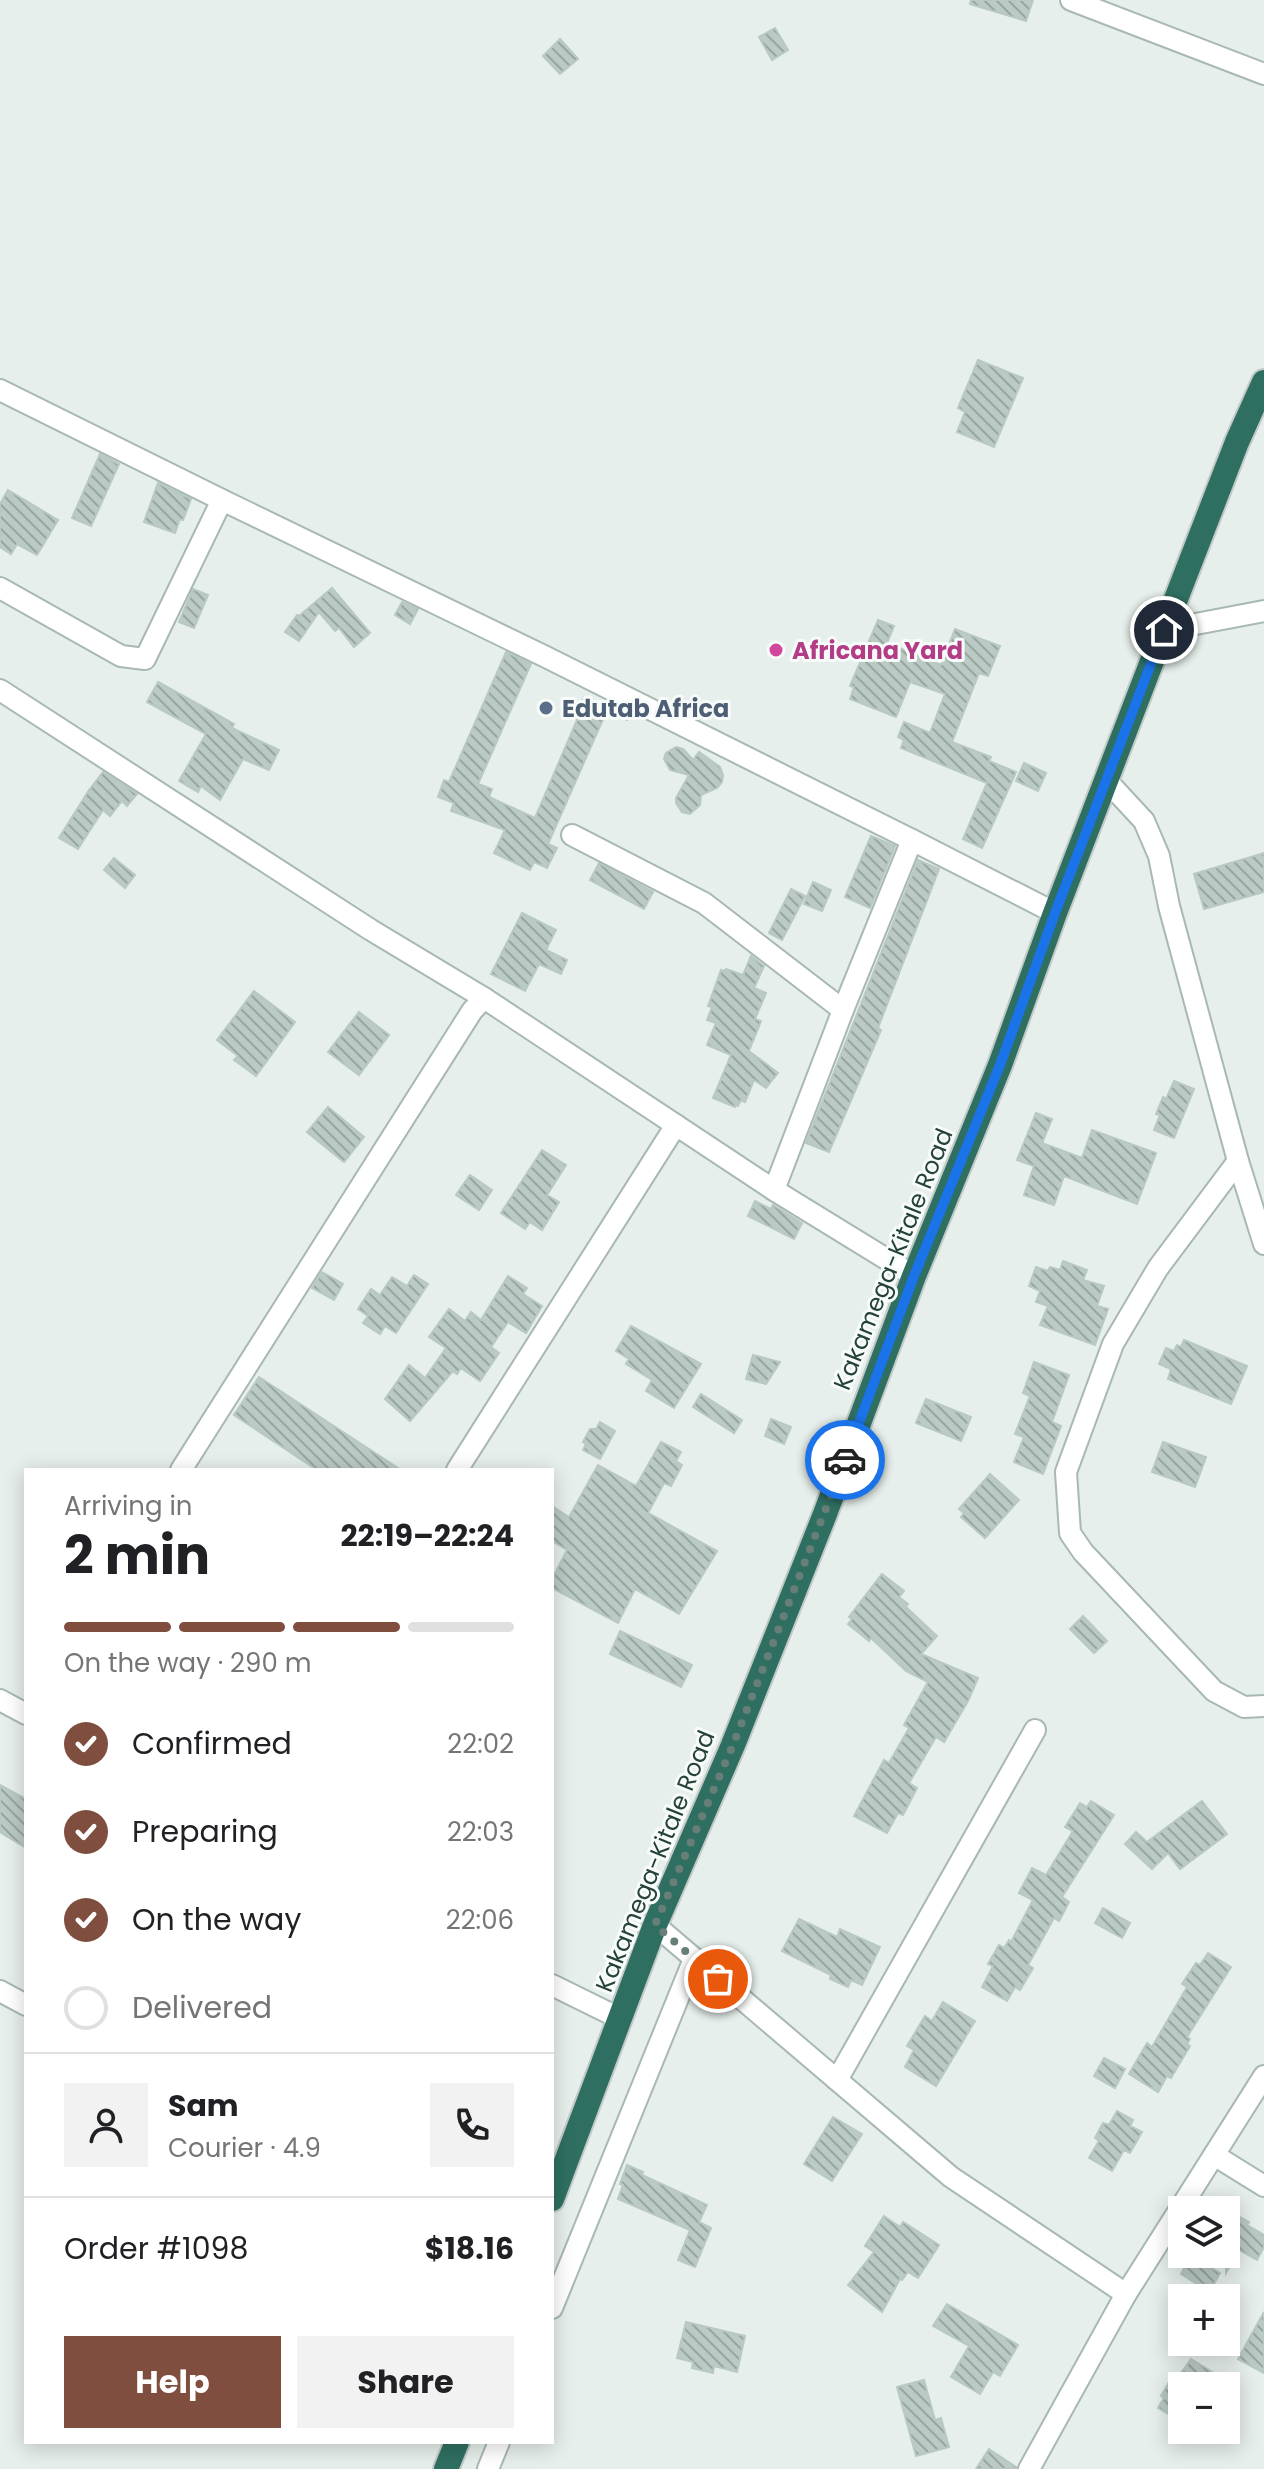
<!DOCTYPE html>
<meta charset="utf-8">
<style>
body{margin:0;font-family:Poppins,sans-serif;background:#f2f2f2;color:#202124;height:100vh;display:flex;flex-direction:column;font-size:30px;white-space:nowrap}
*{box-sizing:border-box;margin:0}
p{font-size:26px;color:#757577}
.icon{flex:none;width:44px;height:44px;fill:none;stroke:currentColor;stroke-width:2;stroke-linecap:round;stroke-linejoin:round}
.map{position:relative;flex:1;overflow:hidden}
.drawer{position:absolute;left:24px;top:1468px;width:530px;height:976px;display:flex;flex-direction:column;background:#fff;border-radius:0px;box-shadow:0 4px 20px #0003}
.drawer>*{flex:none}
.tools{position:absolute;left:1168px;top:2196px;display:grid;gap:16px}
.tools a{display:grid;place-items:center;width:72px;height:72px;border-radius:0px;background:#fff;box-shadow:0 4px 20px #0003;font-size:40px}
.pin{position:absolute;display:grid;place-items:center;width:68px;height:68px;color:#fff;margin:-34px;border:4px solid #fff;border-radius:50%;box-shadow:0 2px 8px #0007}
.courier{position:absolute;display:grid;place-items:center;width:80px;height:80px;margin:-40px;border:6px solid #1a73e8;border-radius:50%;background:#fff;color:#222;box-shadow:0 2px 10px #0007}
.headline em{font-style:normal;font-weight:700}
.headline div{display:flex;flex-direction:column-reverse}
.headline{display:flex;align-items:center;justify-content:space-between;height:136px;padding:0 40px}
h1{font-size:52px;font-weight:700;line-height:60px}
.bar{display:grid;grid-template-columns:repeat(4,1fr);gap:12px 8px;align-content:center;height:96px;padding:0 40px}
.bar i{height:10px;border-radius:6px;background:#e0e0e0}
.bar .selected{background:#7f4e3f}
.bar p{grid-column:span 4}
.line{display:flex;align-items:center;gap:20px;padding:0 40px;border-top:2px solid #e0e0e0}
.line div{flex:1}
.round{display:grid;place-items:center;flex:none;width:84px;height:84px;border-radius:0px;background:#f2f2f2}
ol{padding:0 40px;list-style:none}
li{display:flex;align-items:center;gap:24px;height:88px}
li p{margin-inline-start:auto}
li .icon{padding:8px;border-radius:50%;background:#7f4e3f;color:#fff;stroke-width:4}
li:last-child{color:#757577}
li i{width:44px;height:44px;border:4px solid #e0e0e0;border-radius:50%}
.button{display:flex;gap:16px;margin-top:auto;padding:16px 40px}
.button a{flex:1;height:92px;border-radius:0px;background:#7f4e3f;color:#fff;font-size:32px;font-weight:700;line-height:92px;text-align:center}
.button a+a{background:#f2f2f2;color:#202124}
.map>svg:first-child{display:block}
.building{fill:url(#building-back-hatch);stroke:#b8c9c2;stroke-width:2}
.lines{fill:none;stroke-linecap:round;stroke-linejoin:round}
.street-casing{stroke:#a8b8b2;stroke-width:24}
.highway-casing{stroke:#c2cac8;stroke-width:28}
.street{stroke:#fff;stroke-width:20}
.highway{stroke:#2f6f62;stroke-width:24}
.done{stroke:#687f78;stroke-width:8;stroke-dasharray:0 14.4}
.route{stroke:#1a73e8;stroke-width:10}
.hotel-dot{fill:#d1479c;stroke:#f7fbf9;stroke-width:3}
.service-dot{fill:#5c6f8a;stroke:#f7fbf9;stroke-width:3}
.labels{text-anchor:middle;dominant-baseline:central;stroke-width:6;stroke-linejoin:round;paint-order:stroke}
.hotel-label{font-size:24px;font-weight:bold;fill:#b23c85;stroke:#f7fbf9;text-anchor:start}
.service-label{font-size:24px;font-weight:bold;fill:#4e5e75;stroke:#f7fbf9;text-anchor:start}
.street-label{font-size:24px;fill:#24423a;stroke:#f7fbf9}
</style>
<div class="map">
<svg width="1264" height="2469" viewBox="0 0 1264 2469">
<defs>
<pattern id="building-back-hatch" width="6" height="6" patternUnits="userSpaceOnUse" patternTransform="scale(2)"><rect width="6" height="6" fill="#bbcac4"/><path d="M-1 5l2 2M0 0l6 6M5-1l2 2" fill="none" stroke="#98a6a0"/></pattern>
</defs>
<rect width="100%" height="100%" fill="#e6efeb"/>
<g class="building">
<path d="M971,0h62l-7,21 -56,-17z"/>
<path d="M775,28l13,22 -16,10 -13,-23z"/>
<path d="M560,39l18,20 -18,15 -17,-18z"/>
<path d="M978,360l45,18 -29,69 -37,-15 8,-20 -7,-4z"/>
<path d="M100,454l19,10 -28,62 -19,-8z"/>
<path d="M158,483l33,16 -8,21 -3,-1 -5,14 -31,-11z"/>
<path d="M8,490l50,30 -21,35 -20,-11 -6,10 -11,-7v-43z"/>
<path d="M332,588l38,45 -16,14 -15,-19 -4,3 -16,-19 -20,29 -14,-9 12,-17 2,1z"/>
<path d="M193,589l15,6 -14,33 -15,-6z"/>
<path d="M402,602l16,7 -8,15 -15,-9z"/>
<path d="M878,620l16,6 -7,17 54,22 14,-36 45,17 -12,30 -9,-3 -27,69 39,15 -2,4 27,11 -34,76 -19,-9 24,-56 -86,-35 3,-8 -6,-3 6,-15 26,11 15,-39 -35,-12 -14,35 -46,-18 4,-12 -4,-1z"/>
<path d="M506,652l25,12 -53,120 14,5 -3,8 46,21 42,-98 -3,-2 10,-21 24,11 -60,136 9,4 -10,20 -13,-6 -4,8 -36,-17 11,-23 -54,-19 3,-8 -16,-6 6,-17 5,2z"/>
<path d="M158,682l76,42 -2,4 47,22 -10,20 -26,-11 -23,41 -19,-14 -3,6 -19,-11 27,-47 -59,-32z"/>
<path d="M613,705l16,8 -2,7 -17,-7z"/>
<path d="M676,747l7,2 10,11 6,-8 21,15 3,8 -1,7 -5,6 -16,7 -1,10 -10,9 -8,-2 -6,-9v-5l13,-23 -19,-5 -6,-11 2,-6z"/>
<path d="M1024,763l22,10 -8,18 -22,-10z"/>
<path d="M103,772l34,22 -10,12 -5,-5 -12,15 -7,-6 -25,39 -19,-11 30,-48z"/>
<path d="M871,836l24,10 -25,62 -25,-11z"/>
<path d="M1264,853v39l-60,17 -10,-35z"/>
<path d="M114,858l21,17 -10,13 -21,-18z"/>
<path d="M918,860l21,9 -61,159 3,2 -52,122 -23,-9z"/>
<path d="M599,863l54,29 -9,17 -54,-29z"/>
<path d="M813,882l18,8 -9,21 -18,-7z"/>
<path d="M791,889l14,7 -23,44 -13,-7z"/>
<path d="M522,913l34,17 -10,20 21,10 -6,14 -22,-10 -14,27 -34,-17z"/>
<path d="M751,956l13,10 -10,22 12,5 -11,26 6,2 -12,30 29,22 -12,15 -12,-8 -9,22 -4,-2 -3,6 -2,-1 -1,2 -22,-9 18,-43 -24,-10 9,-22 -9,-3 5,-13 -4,-1 13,-36 4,1 1,-2 17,6z"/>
<path d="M254,991l41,31 -39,54 -22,-16 4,-4 -21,-16z"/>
<path d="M359,1012l30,23 -30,40 -31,-23z"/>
<path d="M1174,1081l20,8 -20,49 -20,-8 6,-15 -4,-1 7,-17 3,2z"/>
<path d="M328,1107l36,30 -20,25 -37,-30z"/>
<path d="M1036,1113l16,6 -10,24 40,15 10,-28 64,23 -19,51 -73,-28 -10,29 -30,-10 10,-29 -17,-6z"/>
<path d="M542,1150l24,15 -19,30 12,7 -17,28 -12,-8 -5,7 -24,-16z"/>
<path d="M470,1175l22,15 -13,20 -23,-15z"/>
<path d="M755,1201l16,8 2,-4 29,18 -8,16 -46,-23z"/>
<path d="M1063,1261l24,9 -4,10 21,6 -7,20 11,3 -13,36 -55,-20 8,-19 -12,-4 4,-11 -11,-5 7,-19 12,4 2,-4 10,3z"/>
<path d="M322,1272l21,12 -9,16 -22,-12z"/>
<path d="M414,1275l14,9 -32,49 -11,-7 -5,8 -17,-11 5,-7 -10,-7 13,-20 9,6 12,-18 15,9z"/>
<path d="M508,1276l19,12 -4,6 19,12 -16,27 -18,-11 -17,25 8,6 -19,28 -19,-13 -4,6 -4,-3 -43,50 -25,-22 24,-34 16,13 21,-30 -17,-11 20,-28 16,12 6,-9 10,8z"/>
<path d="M631,1326l70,38 -27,44 -28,-17 6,-11 -26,-16 3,-5 -13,-8z"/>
<path d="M1184,1340l63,26 -16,38 -63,-25 3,-10 -12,-5 7,-16 8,3 3,-6 4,2z"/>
<path d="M753,1355l27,7 -14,22 -20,-5z"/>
<path d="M1034,1362l35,13 -17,47 9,4 -18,48 -29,-12 10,-25 -9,-3 15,-38 -7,-3z"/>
<path d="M259,1377l142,93h-84l-83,-55z"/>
<path d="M701,1394l41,26 -8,13 -41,-26z"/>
<path d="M926,1399l45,18 -10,24 -45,-18z"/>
<path d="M771,1419l20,8 -7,17 -19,-8z"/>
<path d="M600,1422l15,9 -15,28 -17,-9 3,-6 -3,-2 7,-13h6z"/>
<path d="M661,1442l20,10 -5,9 6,4 -11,21 -7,-3 -16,30 69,38 -38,63 -44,-25 -17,34 -66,-35v-9l15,-29 -15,-9v-35l17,11 29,-52 38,21z"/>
<path d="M1163,1442l43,15 -11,30 -43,-15z"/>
<path d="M990,1474l29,26 -34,38 -24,-21 3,-4 -5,-4z"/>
<path d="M882,1574l22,17 -5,6 9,7 -2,3 31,29 -16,18 57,24 -10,23 -24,41 -8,-5 -27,46 8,5 -14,27 -5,-2 -11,20 -33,-17 30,-56 5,3 20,-35 -5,-3 24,-43 -22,-11 -35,-33 -2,3 -21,-17 4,-5 -3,-2z"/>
<path d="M1083,1616l24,25 -13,12 -24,-24z"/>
<path d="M620,1631l72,34 -11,22 -71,-33z"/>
<path d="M0,1785l26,14v49l-26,-16z"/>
<path d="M1091,1801l23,14 -52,82 7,5 -10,19 -5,-3 -26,47 5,3 -13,22 -5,-3 -8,14 -25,-14 11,-21 -5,-2 11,-19 5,3 5,-8 2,2 22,-42 -14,-7 13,-25 14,7 27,-44 -8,-4 15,-24 7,4z"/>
<path d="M1202,1801l25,33 -47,35 -12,-16 -16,16 -27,-25 11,-12 11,10z"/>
<path d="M1103,1908l27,15 -8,15 -27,-15z"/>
<path d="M799,1919l38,18 3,-8 40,18 -18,38 -11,-5 -3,7 -18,-8 1,-4 -49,-24z"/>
<path d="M1208,1953l23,14 -44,70 3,2 -3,5 3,2 -19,32 -4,-2 -9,16 -29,-18 18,-31 5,4 35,-60 -5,-3 14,-21 4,2z"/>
<path d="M943,2002l32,19 -39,65 -31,-19 9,-17 -7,-4 18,-30 7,5z"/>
<path d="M1104,2058l21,11 -10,19 -21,-12z"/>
<path d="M1117,2111l16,9 -3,6 12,6 -12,21 -6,-3 -12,21 -23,-13 10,-17 -4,-3 8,-15 6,2z"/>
<path d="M833,2117l29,17 -30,47 -28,-17z"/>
<path d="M627,2165l16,7 -1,3 65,30 -8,17 12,6 -16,39 -17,-7 12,-30 -72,-31 5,-14 -3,-1z"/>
<path d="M1226,2209l23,13 -2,3 17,10v12l-7,13 -18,-10 -13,23z"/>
<path d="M884,2216l16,11 3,-5 36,23 -21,33 -10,-6 -6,8 -2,-1 -18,33 -34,-27 26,-33 -9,-6z"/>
<path d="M1191,2256l29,17 -9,16 -9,-5 -2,2 -19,-12z"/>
<path d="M947,2304l71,41 -18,31 -7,-4 -13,22 -29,-17 18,-31 -36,-20z"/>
<path d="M1264,2312v61l-26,-14z"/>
<path d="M686,2322l59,14 -8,36 -23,-6 -1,7 -21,-5 1,-6 -16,-4z"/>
<path d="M1191,2359l23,14 -8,13h-24v36l-24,-14 6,-10 -3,-2 8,-14 4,2z"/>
<path d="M924,2380l11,40 6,-2 8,29 -33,9 -19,-69z"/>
<path d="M989,2449l27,18v2h-40z"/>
</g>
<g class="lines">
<g class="street-casing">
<g id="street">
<path d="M1071,0l193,74"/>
<path d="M0,390l222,110"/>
<path d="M0,588l121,68 24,3 77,-159 322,156 368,184 -69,170 -69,180"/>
<path d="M1164,630l100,-19"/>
<path d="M0,690l371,240 113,68"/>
<path d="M1107,781l37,40 15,35 10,50 69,255 26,83"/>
<path d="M572,835l132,68 139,107"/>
<path d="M912,840l143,73"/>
<path d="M1238,1161l-80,107 -45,76 -47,128 4,61 13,19 131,139 30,16 20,-1"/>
<path d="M181,1470l291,-459 12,-13 290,192 140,86"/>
<path d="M457,1470l219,-345"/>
<path d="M0,1700l26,14"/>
<path d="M655,1925l296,252 175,117 -97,175"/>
<path d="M552,1985l69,34"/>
<path d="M0,1991l26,14"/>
<path d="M837,2080l198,-350"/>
<path d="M1214,2155l50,31"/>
<path d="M1126,2294l138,-218"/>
<path d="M552,2308l142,-349"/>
<path d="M488,2469l11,-27"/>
</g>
</g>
<g class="highway-casing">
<g id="highway">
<path d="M552,2199l103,-274 78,-180 92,-231 89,-238 86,-211 55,-152 109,-283 73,-188 27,-60"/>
<path d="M446,2469l11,-27"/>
</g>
</g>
<use href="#street" class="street"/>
<use href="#highway" class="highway"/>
</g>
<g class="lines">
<path class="done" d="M718,1979l-63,-54 78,-180 112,-285"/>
<path class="route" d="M845,1460l69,-184 86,-211 55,-152 109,-283"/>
</g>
<circle class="hotel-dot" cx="776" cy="650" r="8"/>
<circle class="service-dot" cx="546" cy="708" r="8"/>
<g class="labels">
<g class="hotel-label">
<text x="792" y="650">Africana Yard</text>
</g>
<g class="service-label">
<text x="562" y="708">Edutab Africa</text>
</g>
<g class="street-label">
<text transform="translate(893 1259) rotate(-68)">Kakamega-Kitale Road</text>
<text transform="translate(655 1861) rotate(-68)">Kakamega-Kitale Road</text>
</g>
</g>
</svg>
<div class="tools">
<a><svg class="icon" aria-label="layers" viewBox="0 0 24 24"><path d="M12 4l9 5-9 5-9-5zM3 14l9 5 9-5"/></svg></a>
<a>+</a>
<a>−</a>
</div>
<div class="pin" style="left:718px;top:1979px;background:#ea580c"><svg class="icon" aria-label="bag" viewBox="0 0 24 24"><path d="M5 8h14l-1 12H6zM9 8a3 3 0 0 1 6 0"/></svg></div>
<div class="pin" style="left:1164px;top:630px;background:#1f2937"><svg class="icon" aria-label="home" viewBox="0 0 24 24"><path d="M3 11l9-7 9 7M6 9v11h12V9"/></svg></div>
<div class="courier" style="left:845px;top:1460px"><svg class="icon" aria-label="car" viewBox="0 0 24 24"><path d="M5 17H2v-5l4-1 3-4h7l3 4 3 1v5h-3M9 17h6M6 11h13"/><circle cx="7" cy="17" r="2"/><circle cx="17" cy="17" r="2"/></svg></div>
<section class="drawer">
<div class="headline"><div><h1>2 min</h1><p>Arriving in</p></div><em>22:19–22:24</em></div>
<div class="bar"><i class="selected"></i><i class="selected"></i><i class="selected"></i><i></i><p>On the way · 290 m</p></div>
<ol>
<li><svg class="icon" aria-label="check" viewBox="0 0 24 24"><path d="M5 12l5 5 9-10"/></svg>Confirmed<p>22:02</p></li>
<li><svg class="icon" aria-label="check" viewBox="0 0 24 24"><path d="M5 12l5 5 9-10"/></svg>Preparing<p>22:03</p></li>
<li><svg class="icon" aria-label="check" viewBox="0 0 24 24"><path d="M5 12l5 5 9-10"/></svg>On the way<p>22:06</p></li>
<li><i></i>Delivered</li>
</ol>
<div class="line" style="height:144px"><a class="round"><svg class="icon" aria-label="person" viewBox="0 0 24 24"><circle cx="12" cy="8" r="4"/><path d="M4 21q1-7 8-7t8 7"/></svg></a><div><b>Sam</b><p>Courier · 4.9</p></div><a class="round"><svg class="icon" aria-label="phone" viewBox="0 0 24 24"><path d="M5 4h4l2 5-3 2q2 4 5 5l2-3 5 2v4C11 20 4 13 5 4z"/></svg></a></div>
<div class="line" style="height:104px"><div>Order #1098</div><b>$18.16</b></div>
<div class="button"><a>Help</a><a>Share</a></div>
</section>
</div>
